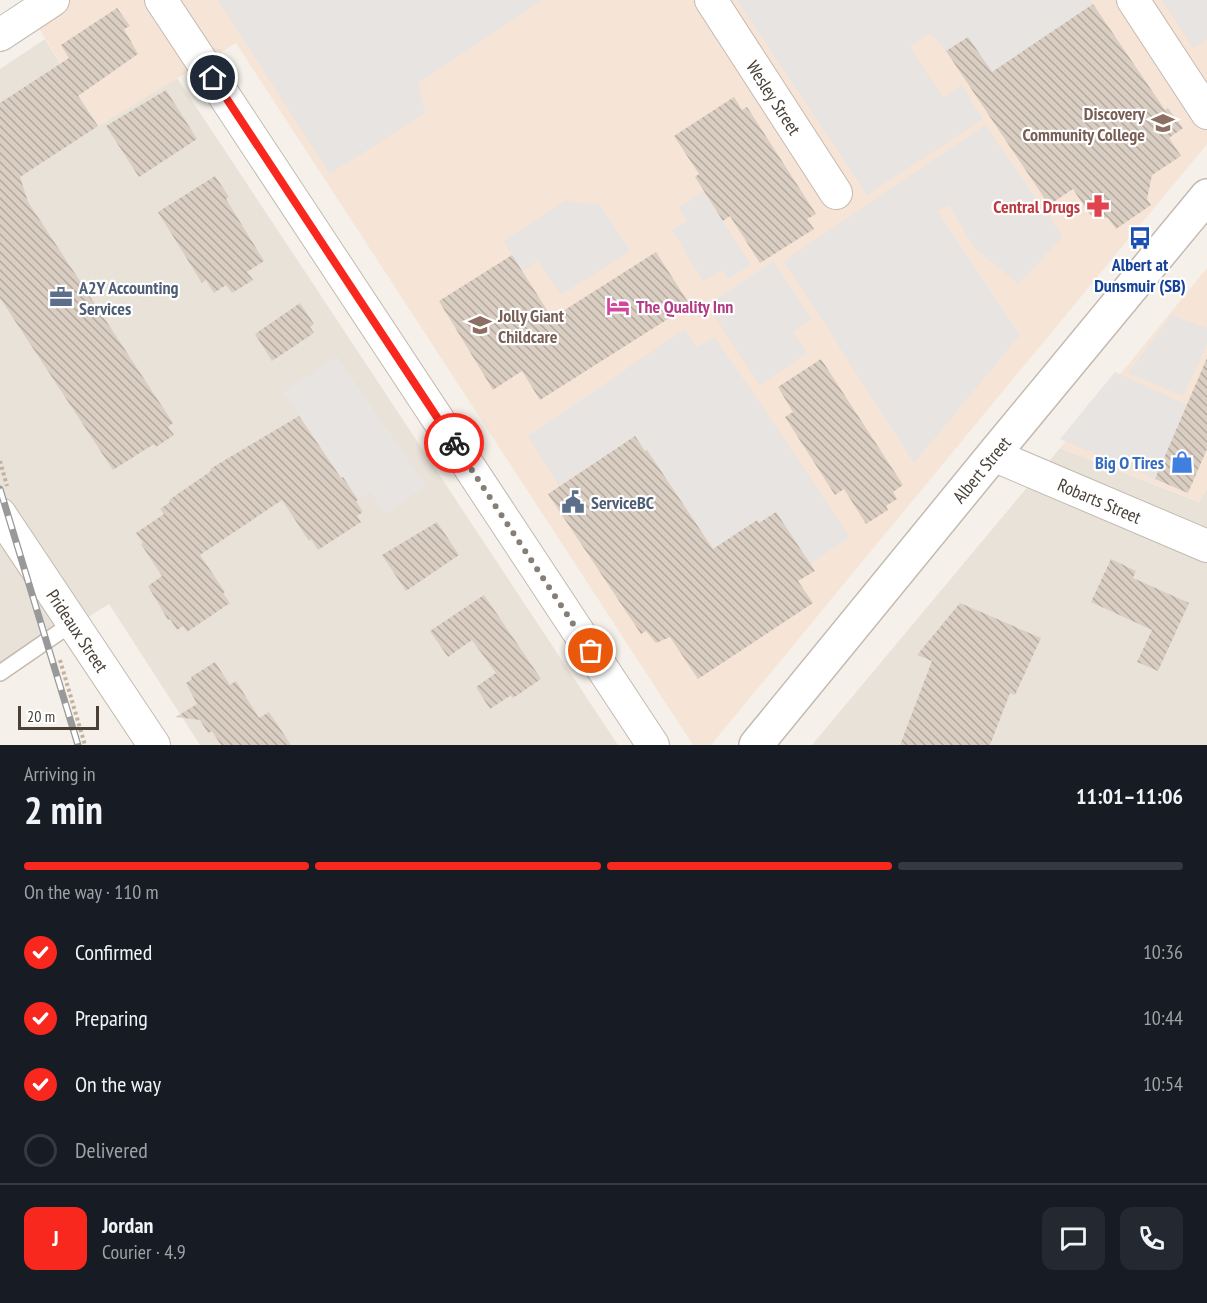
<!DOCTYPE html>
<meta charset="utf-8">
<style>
body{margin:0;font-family:"PT Sans Narrow",sans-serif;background:#242831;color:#f1f3f6;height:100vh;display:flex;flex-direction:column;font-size:22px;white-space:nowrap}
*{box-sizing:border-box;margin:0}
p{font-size:20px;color:#9ea1a6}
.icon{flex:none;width:33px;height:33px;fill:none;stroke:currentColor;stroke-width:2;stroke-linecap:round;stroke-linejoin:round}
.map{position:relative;height:745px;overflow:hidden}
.side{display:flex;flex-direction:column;background:#171b24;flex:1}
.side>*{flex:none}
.scale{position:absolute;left:18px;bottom:15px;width:81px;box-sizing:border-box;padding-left:6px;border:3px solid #494138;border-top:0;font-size:16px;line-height:21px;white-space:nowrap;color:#494138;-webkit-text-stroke:4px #fff;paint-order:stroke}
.pin{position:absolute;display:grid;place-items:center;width:51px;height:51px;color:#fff;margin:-26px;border:3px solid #fff;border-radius:50%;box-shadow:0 2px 6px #0007}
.courier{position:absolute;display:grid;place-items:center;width:60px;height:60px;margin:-30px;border:4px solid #f8281f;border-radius:50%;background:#fff;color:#222;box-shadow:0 2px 8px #0007}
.summary em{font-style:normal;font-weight:700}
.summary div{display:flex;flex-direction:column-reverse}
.summary{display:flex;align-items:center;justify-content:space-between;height:102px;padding:0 24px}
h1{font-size:39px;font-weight:700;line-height:45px}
.bar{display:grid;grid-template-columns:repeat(4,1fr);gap:9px 6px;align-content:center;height:72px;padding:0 24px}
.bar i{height:8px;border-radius:4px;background:#363941}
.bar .active{background:#f8281f}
.bar p{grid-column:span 4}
.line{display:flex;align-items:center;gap:15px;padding:0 24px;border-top:2px solid #363941}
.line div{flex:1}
.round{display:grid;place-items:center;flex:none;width:63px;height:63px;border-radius:12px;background:#242831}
ol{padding:0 24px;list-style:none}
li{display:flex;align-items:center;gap:18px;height:66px}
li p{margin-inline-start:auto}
li .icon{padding:6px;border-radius:50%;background:#f8281f;color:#fff;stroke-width:4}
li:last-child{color:#9ea1a6}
li i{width:33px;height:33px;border:3px solid #363941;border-radius:50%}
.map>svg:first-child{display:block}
.residential{fill:#e9e2d8}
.commercial{fill:#f6e5d6}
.parking{fill:#e7e4e2}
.building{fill:url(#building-back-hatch)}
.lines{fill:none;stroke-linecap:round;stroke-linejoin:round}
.service-casing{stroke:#c4bab0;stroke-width:18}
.minor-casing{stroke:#c4bab0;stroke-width:34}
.tertiary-casing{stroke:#c4bab0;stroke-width:36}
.path{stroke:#c2b29e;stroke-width:4;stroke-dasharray:3 3;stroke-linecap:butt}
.service{stroke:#fff;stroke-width:15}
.minor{stroke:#fff;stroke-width:32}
.tertiary{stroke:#fff;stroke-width:33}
.rail-casing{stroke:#999;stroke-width:7}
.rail{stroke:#fff;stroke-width:4.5;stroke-dasharray:14;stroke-linecap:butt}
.done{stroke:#857f76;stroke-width:6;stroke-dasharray:0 10.8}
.route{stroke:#f8281f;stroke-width:8}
.labels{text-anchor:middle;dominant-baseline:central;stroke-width:4.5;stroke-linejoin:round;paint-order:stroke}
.street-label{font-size:18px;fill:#494138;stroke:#fff}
.education-label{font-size:18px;font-weight:bold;fill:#785e54;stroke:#fff;text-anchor:end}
.health-label{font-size:18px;font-weight:bold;fill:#be3a42;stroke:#fff;text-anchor:end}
.transit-label{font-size:18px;font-weight:bold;fill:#164399;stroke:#fff}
.service-label{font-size:18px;font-weight:bold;fill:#4e5e75;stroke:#fff;text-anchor:start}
.hotel-label{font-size:18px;font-weight:bold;fill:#b23c85;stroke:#fff;text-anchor:start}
.shop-label{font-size:18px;font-weight:bold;fill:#366cbe;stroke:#fff;text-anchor:end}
</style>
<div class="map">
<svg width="1207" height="745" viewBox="0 0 1207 745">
<defs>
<pattern id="building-back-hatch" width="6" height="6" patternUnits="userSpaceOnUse" patternTransform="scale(1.5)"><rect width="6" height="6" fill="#dacec3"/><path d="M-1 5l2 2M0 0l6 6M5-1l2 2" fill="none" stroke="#b3a99f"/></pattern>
</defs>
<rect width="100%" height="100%" fill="#f5f1ea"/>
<g class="residential">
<path d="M45,39l53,87 79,-48 441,667h-418l-91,-141 -109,69v-604z"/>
<path d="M1060,448l139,54 8,-14v257h-395z"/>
</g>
<g class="commercial">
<path d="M22,0h1185v144l-496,601h-18l-457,-702 -138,83z"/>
<path d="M1207,268v220l-7,14 -140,-54z"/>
</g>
<g class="parking">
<path d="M218,0h324l-124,83 7,30 -95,61z"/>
<path d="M737,0h353l3,4 -101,68 -24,-34 -22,13 -16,-18 -20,14 33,50 18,-12 22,34 -116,76z"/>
<path d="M1162,0h45v39l-14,9z"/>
<path d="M985,125l78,112 -45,47 -42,-35 -28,-44 -10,7 82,123 -106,128 -130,-202z"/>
<path d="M704,192l47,73 -23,14 -6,-9 -19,11 -31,-51 15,-9 -8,-14z"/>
<path d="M565,201l35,4 30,46 -69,44 -23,-34 -16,10 -19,-30z"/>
<path d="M773,261l39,58 -19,13 14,21 -47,32 -53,-80z"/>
<path d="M1172,315l35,13v16l-24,52 -55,-23z"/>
<path d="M685,329l12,18 18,-10 135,200 -40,27 -34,-52 -17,11 -2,-3 -44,29 -78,-113 -76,50 -31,-50z"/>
<path d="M337,356l89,130 -41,28 -15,-22 -12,8 -15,-23 -2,1 -58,-86z"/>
<path d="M1115,372l72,33 -32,74 -95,-40z"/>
</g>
<g class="building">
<path d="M1093,4l72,106 3,-2 15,20 -14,10 12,18 -29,19 -5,24 4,6 -35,24 -8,-11 -18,-3 -17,-26 -24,16 -103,-154 22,-14 24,35z"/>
<path d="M117,8l13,18 -6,3 14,25 -60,42 20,30 -78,51 8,25 145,221 -5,4 6,8 -18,12 -2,-3 -41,26 -113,-172v-195l69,-45 -8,-13z"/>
<path d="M166,90l31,49 -58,38 -33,-51z"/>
<path d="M734,97l8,13 5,-3 69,107 -9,5 7,10 -54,34 -30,-47 -7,5 -28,-44 4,-3 -25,-38z"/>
<path d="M215,176l14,21 -3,2 38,62 -17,11 6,8 -21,13 -6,-8 -12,8 -8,-13 -4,3 -44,-71z"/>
<path d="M656,252l34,53 -150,95 -18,-29 -29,19 -54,-89 73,-46 40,63z"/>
<path d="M300,303l14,21 -4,3 4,6 -42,28 -17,-27z"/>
<path d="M1207,358v91l-19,44 -33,-14z"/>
<path d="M821,359l82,126 -10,7 4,7 -11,7 2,4 -22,14 -22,-35 -9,6 -50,-78 8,-5 -15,-25z"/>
<path d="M299,416l42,62 2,-1 15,23 -2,1 7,11 -6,4 4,6 -43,28 -7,-11 -2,2 -27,-41 -82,55 25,37 -2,1 7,10 -43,29 -4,-6 -6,4 -7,-11 -2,1 -20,-34 14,-10 -21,-32 2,-1 -7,-10 28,-19 -4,-5 10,-7 -1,-2 42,-29 -1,-2z"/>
<path d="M635,436l10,15 2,-1 66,99 44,-29 2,3 17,-11 39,59 -17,10 15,22 -115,76 -28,-42 -14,6 -10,-12 -5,3 -93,-140z"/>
<path d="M437,522l22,33 -53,36 -24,-36z"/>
<path d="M1111,559l25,12 -3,7 56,25 -31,68 -21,-9 15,-32 -61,-28z"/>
<path d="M484,595l57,84 -28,19 -2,-3 -21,14 -14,-22 20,-14 -24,-33 -24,17 -18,-26z"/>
<path d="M960,603l81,35 -26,57 -5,-2 -20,52h-90l32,-84 -15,-6z"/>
<path d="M215,662l15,23 6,-4 23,37 10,-6 22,33h-70l-9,-14 -4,2 -8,-13 -24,-3 21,-13 -11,-21 6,-4 -1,-2z"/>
</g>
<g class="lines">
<g class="service-casing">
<path id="service" d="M0,673l74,-51"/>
</g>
<g class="minor-casing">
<g id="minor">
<path d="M161,0l492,745"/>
<path id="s1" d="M711,0l125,193"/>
<path d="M1133,0l74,113"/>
<path d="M0,35l53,-35"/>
<path id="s2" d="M993,455l214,91"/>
<path id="s3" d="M0,514l154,231"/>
</g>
</g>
<g class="tertiary-casing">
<g id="tertiary">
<path id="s4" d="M756,745l237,-290 214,-259"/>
</g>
</g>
<g class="path">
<path d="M0,461l7,25"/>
<path d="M60,660l25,85"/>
</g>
<use href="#service" class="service"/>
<use href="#minor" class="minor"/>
<use href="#tertiary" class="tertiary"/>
<g class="rail-casing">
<path id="rail" d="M0,489l78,256"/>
</g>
<use href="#rail" class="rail"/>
</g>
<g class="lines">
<path class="done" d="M454,443l137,208"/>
<path class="route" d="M213,78l241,365"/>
</g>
<defs>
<g id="university-bare" transform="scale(1.8)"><path d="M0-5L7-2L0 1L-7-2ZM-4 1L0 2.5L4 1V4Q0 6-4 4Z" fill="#8d6e63" stroke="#fff" stroke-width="2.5" paint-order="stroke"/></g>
<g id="pharmacy-bare" transform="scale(1.8)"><path d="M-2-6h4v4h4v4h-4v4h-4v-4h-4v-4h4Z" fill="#e0444e" stroke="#fff" stroke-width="2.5" paint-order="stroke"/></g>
<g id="bus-bare" transform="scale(1.8)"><path d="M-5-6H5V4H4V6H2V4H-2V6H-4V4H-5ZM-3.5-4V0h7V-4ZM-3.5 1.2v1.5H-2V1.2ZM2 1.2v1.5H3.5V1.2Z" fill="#1a4fb4" stroke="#fff" stroke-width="2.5" paint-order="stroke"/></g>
<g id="office-bare" transform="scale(1.8)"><path d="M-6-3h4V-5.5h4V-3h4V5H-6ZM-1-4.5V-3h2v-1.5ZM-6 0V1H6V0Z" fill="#5c6f8a" stroke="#fff" stroke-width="2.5" paint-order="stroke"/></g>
<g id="hotel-bare" transform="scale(1.8)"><path d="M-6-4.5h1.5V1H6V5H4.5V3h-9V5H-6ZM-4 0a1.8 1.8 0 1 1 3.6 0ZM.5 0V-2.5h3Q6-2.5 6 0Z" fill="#d1479c" stroke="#fff" stroke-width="2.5" paint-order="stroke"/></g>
<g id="school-bare" transform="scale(1.8)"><path d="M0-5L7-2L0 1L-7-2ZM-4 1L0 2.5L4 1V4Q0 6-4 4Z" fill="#8d6e63" stroke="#fff" stroke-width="2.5" paint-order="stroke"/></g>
<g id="shop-bare" transform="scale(1.8)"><path d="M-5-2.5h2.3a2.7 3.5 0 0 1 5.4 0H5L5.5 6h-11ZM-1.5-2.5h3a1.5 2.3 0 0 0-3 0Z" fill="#3f7fe0" stroke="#fff" stroke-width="2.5" paint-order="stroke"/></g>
<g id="civic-bare" transform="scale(1.8)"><path d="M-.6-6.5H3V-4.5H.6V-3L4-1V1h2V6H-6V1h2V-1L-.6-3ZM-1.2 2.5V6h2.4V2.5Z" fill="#5c6f8a" stroke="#fff" stroke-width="2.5" paint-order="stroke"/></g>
</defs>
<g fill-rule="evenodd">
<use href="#university-bare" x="1163" y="123"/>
<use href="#pharmacy-bare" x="1098" y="206"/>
<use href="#bus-bare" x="1140" y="238"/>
<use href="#office-bare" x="61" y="297"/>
<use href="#hotel-bare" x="618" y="306"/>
<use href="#school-bare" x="480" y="325"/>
<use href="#shop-bare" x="1182" y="462"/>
<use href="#civic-bare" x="573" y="502"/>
</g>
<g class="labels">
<g class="street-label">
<text stroke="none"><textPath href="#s1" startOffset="116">Wesley Street</textPath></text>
<text stroke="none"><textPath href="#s4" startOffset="356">Albert Street</textPath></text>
<text stroke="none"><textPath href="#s2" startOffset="116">Robarts Street</textPath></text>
<text stroke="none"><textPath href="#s3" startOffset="140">Prideaux Street</textPath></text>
</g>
<g class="education-label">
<text x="1145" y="113">Discovery<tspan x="1145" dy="21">Community College</tspan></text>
<text x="498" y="315" text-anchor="start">Jolly Giant<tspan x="498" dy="21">Childcare</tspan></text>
</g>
<g class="health-label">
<text x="1080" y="206">Central Drugs</text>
</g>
<g class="transit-label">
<text x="1140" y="264">Albert at<tspan x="1140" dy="21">Dunsmuir (SB)</tspan></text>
</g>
<g class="service-label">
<text x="79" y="287">A2Y Accounting<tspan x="79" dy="21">Services</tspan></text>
<text x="591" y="502">ServiceBC</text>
</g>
<g class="hotel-label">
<text x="636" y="306">The Quality Inn</text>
</g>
<g class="shop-label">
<text x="1164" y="462">Big O Tires</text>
</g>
</g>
</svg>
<div class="scale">20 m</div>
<div class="pin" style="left:591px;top:651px;background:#ea580c"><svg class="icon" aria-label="bag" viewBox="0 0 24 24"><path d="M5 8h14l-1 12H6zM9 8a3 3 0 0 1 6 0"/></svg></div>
<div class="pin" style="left:213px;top:78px;background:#1f2937"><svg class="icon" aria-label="home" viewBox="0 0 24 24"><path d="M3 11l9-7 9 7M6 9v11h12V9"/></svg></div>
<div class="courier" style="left:454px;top:443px"><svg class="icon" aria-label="bike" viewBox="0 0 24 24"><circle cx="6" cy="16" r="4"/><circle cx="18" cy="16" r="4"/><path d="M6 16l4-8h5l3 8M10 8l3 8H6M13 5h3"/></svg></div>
</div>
<section class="side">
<div class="summary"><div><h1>2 min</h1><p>Arriving in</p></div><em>11:01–11:06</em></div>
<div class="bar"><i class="active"></i><i class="active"></i><i class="active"></i><i></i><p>On the way · 110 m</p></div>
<ol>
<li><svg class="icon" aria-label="check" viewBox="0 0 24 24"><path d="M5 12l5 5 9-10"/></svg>Confirmed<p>10:36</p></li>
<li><svg class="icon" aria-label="check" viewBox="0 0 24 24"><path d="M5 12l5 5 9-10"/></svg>Preparing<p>10:44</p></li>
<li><svg class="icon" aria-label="check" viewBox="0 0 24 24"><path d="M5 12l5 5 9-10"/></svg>On the way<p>10:54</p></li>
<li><i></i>Delivered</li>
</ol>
<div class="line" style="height:108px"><b class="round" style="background:#f8281f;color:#fff">J</b><div><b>Jordan</b><p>Courier · 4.9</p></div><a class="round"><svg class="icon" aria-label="chat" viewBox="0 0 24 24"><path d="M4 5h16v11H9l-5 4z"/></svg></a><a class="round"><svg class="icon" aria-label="phone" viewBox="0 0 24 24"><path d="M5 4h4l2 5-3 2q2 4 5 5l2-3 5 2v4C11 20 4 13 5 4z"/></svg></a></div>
</section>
